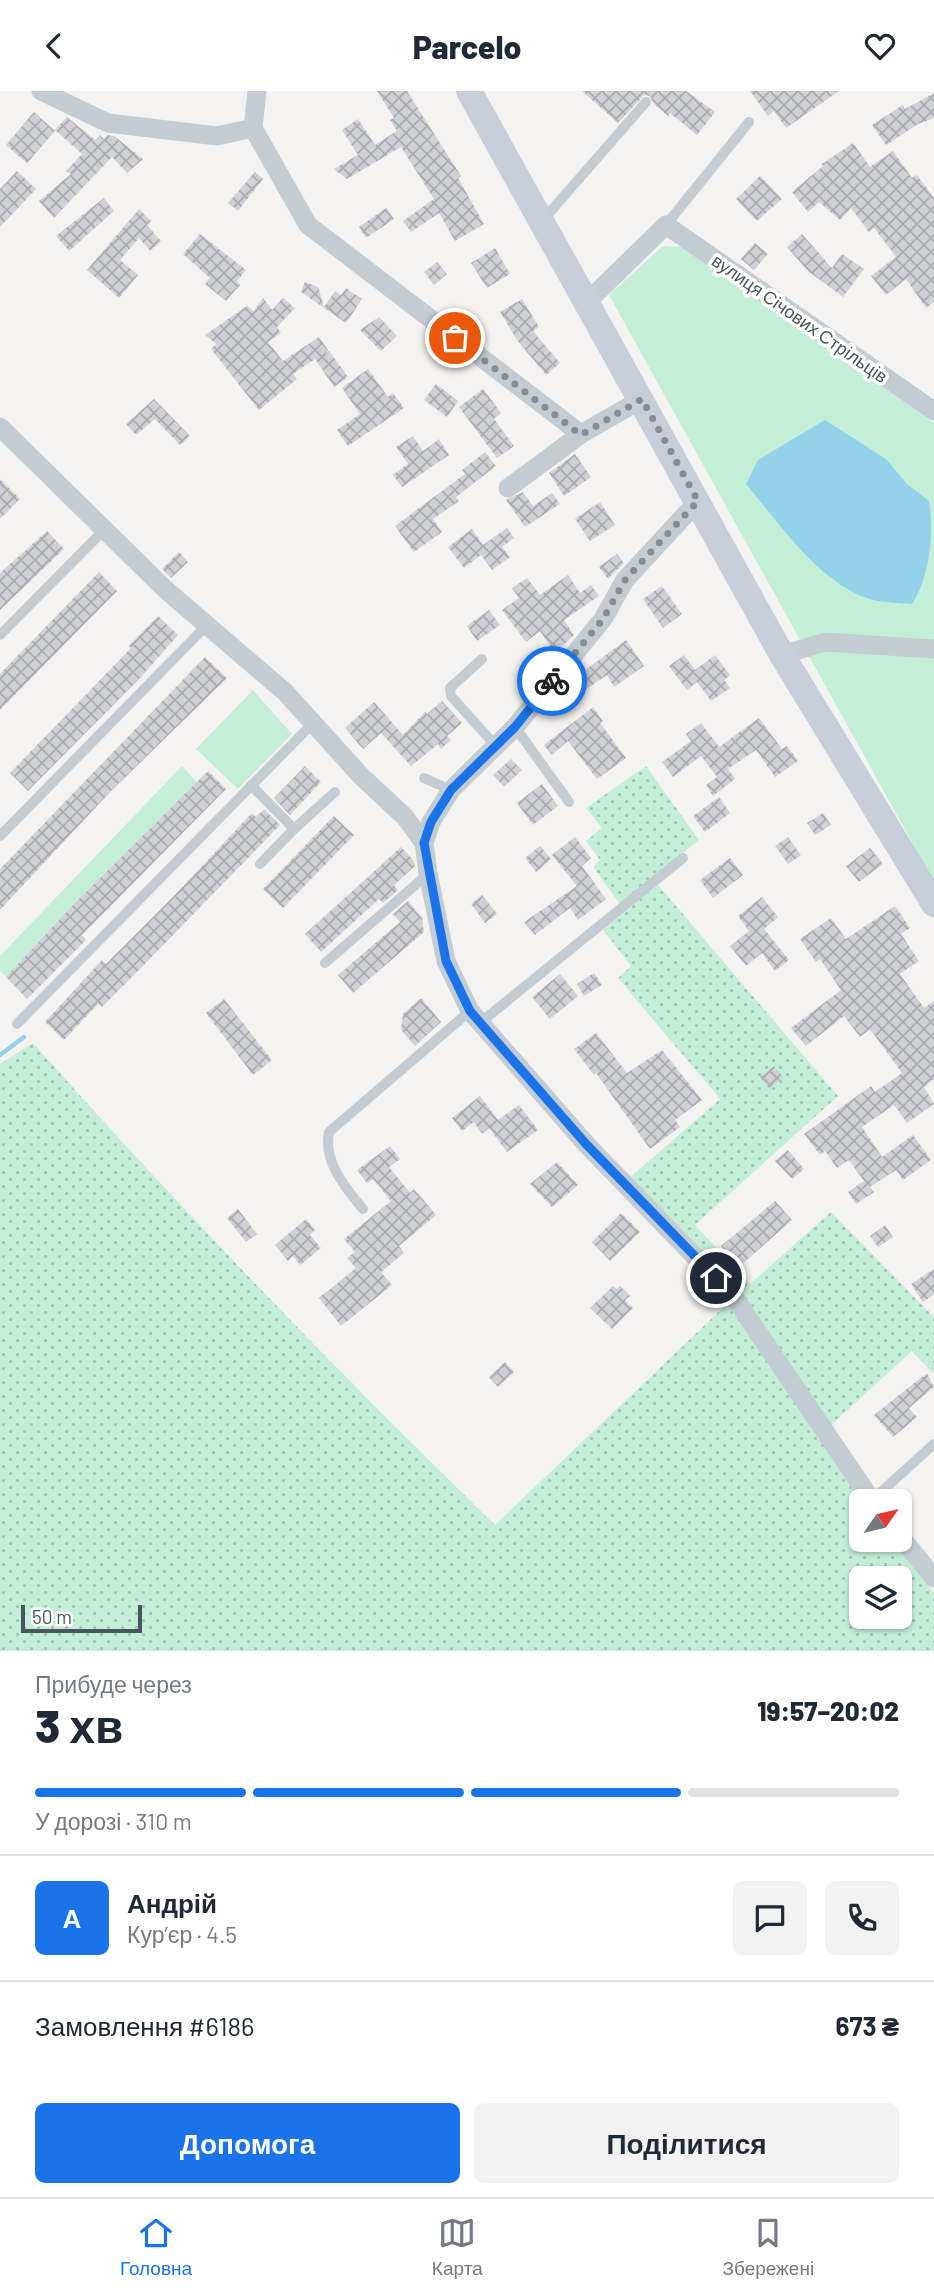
<!DOCTYPE html>
<html lang="uk">
<meta charset="utf-8">
<style>
body{margin:0;font-family:Barlow,sans-serif;background:#f2f2f3;color:#1f2937;height:100vh;display:flex;flex-direction:column;font-size:26px;white-space:nowrap}
*{box-sizing:border-box;margin:0}
p{font-size:23px;color:#747a83}
.icon{flex:none;width:38px;height:38px;fill:none;stroke:currentColor;stroke-width:2;stroke-linecap:round;stroke-linejoin:round}
.map{position:relative;height:1560px;overflow:hidden}
.sheet{display:flex;flex-direction:column;background:#fff;flex:1}
.sheet>*{flex:none}
.needle{width:46px;rotate:56deg}
.controls{position:absolute;left:849px;top:1398px;display:grid;gap:14px}
.controls a{display:grid;place-items:center;width:63px;height:63px;border-radius:10px;background:#fff;box-shadow:0 2px 5px #0004;font-size:35px}
.scale{position:absolute;left:21px;bottom:18px;width:121px;box-sizing:border-box;padding-left:7px;border:4px solid #4a545f;border-top:0;font-size:19px;line-height:24px;white-space:nowrap;color:#4a545f;-webkit-text-stroke:5px #fff;paint-order:stroke}
.pin{position:absolute;display:grid;place-items:center;width:60px;height:60px;color:#fff;margin:-30px;border:4px solid #fff;border-radius:50%;box-shadow:0 2px 7px #0007}
.courier{position:absolute;display:grid;place-items:center;width:70px;height:70px;margin:-35px;border:5px solid #1a73e8;border-radius:50%;background:#fff;color:#222;box-shadow:0 2px 9px #0007}
.headline em{font-style:normal;font-weight:800}
.headline div{display:flex;flex-direction:column-reverse}
.headline{display:flex;align-items:center;justify-content:space-between;height:119px;padding:0 35px}
h1{font-size:46px;font-weight:800;line-height:52px}
.bar{display:grid;grid-template-columns:repeat(4,1fr);gap:10px 7px;align-content:center;height:84px;padding:0 35px}
.bar i{height:9px;border-radius:5px;background:#e0e1e3}
.bar .active{background:#1a73e8}
.bar p{grid-column:span 4}
.line{display:flex;align-items:center;gap:18px;padding:0 35px;border-top:2px solid #e0e1e3}
.line div{flex:1}
.round{display:grid;place-items:center;flex:none;width:74px;height:74px;border-radius:10px;background:#f2f2f3}
.cta{display:flex;gap:14px;margin-top:auto;padding:14px 35px}
.cta a{flex:1;height:80px;border-radius:10px;background:#1a73e8;color:#fff;font-size:28px;font-weight:800;line-height:80px;text-align:center}
.cta a+a{background:#f2f2f3;color:#1f2937}
header{display:flex;justify-content:space-between;align-items:center;height:91px;padding:0 35px;background:#fff;font-size:32px;font-weight:800}
.dock{display:flex;justify-content:space-around;align-items:center;height:98px;border-top:2px solid #e0e1e3;background:#fff;font-size:19px;color:#747a83}
.dock a{display:grid;justify-items:center;gap:4px}
.dock .active{color:#1a73e8}
.map>svg:first-child{display:block}
.grass{fill:#c4efd7}
.garden{fill:url(#garden-dots);fill-rule:evenodd}
.water{fill:#93d2ea}
.lines{fill:none;stroke-linecap:round;stroke-linejoin:round}
.stream{stroke:#93d2ea;stroke-width:4.5}
.building{fill:url(#building-cross-hatch)}
.lane{stroke:#c4ccd3;stroke-width:10}
.street{stroke:#c4ccd3;stroke-width:19}
.secondary{stroke:#c6ceda;stroke-width:26}
.done{stroke:#868c92;stroke-width:7;stroke-dasharray:0 12.6}
.route{stroke:#1a73e8;stroke-width:9}
.labels{text-anchor:middle;dominant-baseline:central;stroke-width:7;stroke-linejoin:round;paint-order:stroke}
.street-label{font-size:18px;fill:#4a545f;stroke:#fff}
</style>
<header><svg class="icon" aria-label="back" viewBox="0 0 24 24"><path d="M15 5l-7 7 7 7"/></svg>Parcelo<svg class="icon" aria-label="heart" viewBox="0 0 24 24"><path d="M12 20l-8-8c-3-5 5-10 8-4 3-6 11-1 8 4z"/></svg></header>
<div class="map">
<svg width="934" height="1560" viewBox="0 0 934 1560">
<defs>
<pattern id="garden-dots" width="8" height="8" patternUnits="userSpaceOnUse" patternTransform="scale(1.75)"><rect width="8" height="8" fill="#c4efd7"/><path d="M2 2h.1M6 6h.1" fill="none" stroke="#a1c4b2" stroke-width="1.8" stroke-linecap="round"/></pattern>
<pattern id="building-cross-hatch" width="8" height="8" patternUnits="userSpaceOnUse" patternTransform="scale(1.75)"><rect width="8" height="8" fill="#cfd1d6"/><path d="M0 0l8 8M0 8l8-8" fill="none" stroke="#aaacb1"/></pattern>
</defs>
<rect width="100%" height="100%" fill="#f4f3f2"/>
<g class="grass">
<path d="M663,155l21,1 250,176v459l-325,-587z"/>
<path d="M253,599l39,44 -54,55 -42,-40z"/>
<path d="M182,675l15,17 -191,194 -6,-6v-15z"/>
</g>
<g class="garden">
<path d="M646,675l53,74 -79,64 -27,-37 7,-7 -14,-19 16,-13 -16,-20z"/>
<path d="M658,794l180,211 -143,129 55,59 81,-72 103,105v57l-22,-23 -84,77 -201,-248 93,-81 -102,-121 13,-12 -28,-36z"/>
<path d="M33,952c148,167 302,326 462,482l233,-222 134,198 -1,39h31l42,53v58h-934v-587zM861,1488h39v38h-39z"/>
</g>
<path class="water" d="M825,329l61,39 21,25 22,17c5,32 1,75 -17,103 -21,-1 -44,-2 -63,-14 -42,-25 -72,-69 -103,-106l12,-24z"/>
<g class="lines">
<path class="stream" d="M0,964l24,-18"/>
</g>
<g class="building">
<path d="M377,0h30l54,85 -3,2 26,46 -29,17 -16,-28 -28,19 -8,-11 31,-22 -33,-52 -54,32 -13,-10 24,-14 -16,-25 16,-11 17,26 22,-14 -7,-11 4,-2z"/>
<path d="M582,0h104l29,21 -18,23 -27,-22 -2,3 -15,-13 -3,-7 -6,-1 -26,28z"/>
<path d="M750,0h89l-53,37 -12,-17 -6,5z"/>
<path d="M934,2v25l-16,6 -32,21 -14,-20 31,-20 2,4z"/>
<path d="M34,21l21,19 -28,32 -21,-18z"/>
<path d="M67,26l28,23 5,-5 4,4 3,-4 7,1 29,23 -16,14 -15,-16 -58,61 -15,-17 32,-27 -5,-3 16,-17 -27,-24z"/>
<path d="M853,52l17,24 23,-16 19,27 5,-3 17,23v104l-8,6 -20,-29 -20,16 -15,-19 25,-19 -22,-29 -5,4 -18,-24 -11,12 -21,-18 -11,10 -16,-20 31,-26 -1,-2z"/>
<path d="M17,80l19,18 -36,38v-38z"/>
<path d="M255,81l8,7 -25,32 -10,-8z"/>
<path d="M760,85l22,23 -25,22 -21,-22z"/>
<path d="M104,107l10,13 -45,40 -13,-15z"/>
<path d="M386,117l8,11 -28,19 -7,-11z"/>
<path d="M139,118l12,12 -4,4 14,16 -11,10 -11,-13 -19,22 18,15 -19,23 -32,-28z"/>
<path d="M200,143l46,36 -9,11 3,4 -14,16 -21,-17 5,-6 -27,-24z"/>
<path d="M802,143l30,34 10,-14 22,15 -21,28 -35,-26 -21,-24z"/>
<path d="M755,152l13,11 -14,16 -13,-11z"/>
<path d="M495,157l15,26 -23,14 -16,-25z"/>
<path d="M437,171l10,12 -13,11 -10,-13z"/>
<path d="M305,191l13,5 6,20 11,-16 6,4 5,-7 16,11 -16,24 -45,-31z"/>
<path d="M263,207l9,12 11,-12 12,10 -18,19 4,6 -13,9 15,19 36,-24 9,13 -3,4 4,-3 19,26 -14,10 -19,-28 -22,15 4,5 -38,31 -48,-61 5,-5 -11,-9 42,-29 7,5z"/>
<path d="M522,208l17,28 -6,4 27,32 -14,12 -29,-35 -17,-28z"/>
<path d="M379,226l18,19 -16,15 -21,-21z"/>
<path d="M368,278l20,28 5,-4 11,15 -56,38 -11,-16 23,-16 -18,-26z"/>
<path d="M436,293l22,17 -11,16 -23,-17z"/>
<path d="M483,298l18,24 -7,6 20,27 -17,12 -38,-51z"/>
<path d="M154,308l36,37 -10,9 -25,-26 -19,16 -10,-11z"/>
<path d="M413,345l10,15 16,-12 10,16 -47,32 -9,-12 15,-11 -12,-17z"/>
<path d="M485,361l11,14 -40,31 3,4 -26,18 9,13 -28,20 -19,-26 70,-52 -3,-4z"/>
<path d="M575,363l16,23 -27,19 -15,-23z"/>
<path d="M0,388l20,20 -20,20z"/>
<path d="M523,401l10,14 19,-13 8,11 -35,23 -19,-27z"/>
<path d="M600,411l15,23 -25,16 -15,-22z"/>
<path d="M507,437l7,10 -12,9 8,10 -18,13 -11,-15 -17,13 -16,-21 24,-18 11,16z"/>
<path d="M47,440l17,18 -64,61v-37z"/>
<path d="M179,461l9,10 -17,16 -9,-9z"/>
<path d="M617,463l7,9 -16,16 -9,-12z"/>
<path d="M99,481l18,19 -117,119v-36z"/>
<path d="M568,484l12,18 11,-8 8,11 -35,24 10,15 -19,18 -15,-22 -14,11 -24,-32 17,-12 -7,-10 15,-10 13,17z"/>
<path d="M662,495l20,28 -19,14 -20,-29z"/>
<path d="M489,519l11,15 -23,16 -10,-15z"/>
<path d="M158,525l20,19 -38,43 -112,113 -18,-18 121,-125 -2,-2z"/>
<path d="M626,549l18,26 -30,21 -7,-12 -29,20 -9,-13z"/>
<path d="M684,564l11,15 20,-15 15,20 -6,5 6,8 -19,13 -14,-19 -10,8 -18,-24z"/>
<path d="M205,566l22,21 -117,114 -110,118v-41z"/>
<path d="M442,610l20,22 -15,13 4,4 -10,9 -3,-5 -27,22 -30,-33 -18,16 -18,-21 29,-26 29,33 22,-23 2,2z"/>
<path d="M593,616l10,14 -3,2 26,35 -29,21 -29,-38 -16,14 -8,-10z"/>
<path d="M759,627l23,31 5,-3 11,15 -23,16 -19,-27 -28,19 7,10 -22,17 -7,-11 11,-8 -16,-21 -28,21 -11,-15 29,-21 -5,-7 15,-11 18,24z"/>
<path d="M511,668l11,11 -18,17 -11,-12z"/>
<path d="M305,675l16,16 -31,33 -16,-17z"/>
<path d="M208,680l18,18 -144,146 4,5 -59,59 -21,-22 70,-75z"/>
<path d="M542,693l16,22 -25,19 -16,-22z"/>
<path d="M719,706l11,16 -25,19 -12,-16z"/>
<path d="M264,718l16,16 -141,145 -37,37 -4,-3 -34,36 -19,-18 57,-62 4,4 65,-65 81,-86 4,4z"/>
<path d="M823,722l8,12 -16,10 -8,-12z"/>
<path d="M334,725l20,19 -71,73 -20,-19z"/>
<path d="M575,746l16,21 -9,8 24,33 -28,21 -8,-12 -35,27 -11,-13 53,-36 -25,-31z"/>
<path d="M788,746l13,18 -13,9 -13,-18z"/>
<path d="M540,755l11,13 -15,13 -11,-14z"/>
<path d="M401,756l13,14 1,5 -21,19 4,5 -15,13 -4,-4 -58,53 -16,-18z"/>
<path d="M870,757l13,16 -24,18 -13,-16z"/>
<path d="M730,767l13,17 -30,23 -13,-18z"/>
<path d="M482,804l15,19 -12,9 -14,-19z"/>
<path d="M762,806l16,20 -14,12 25,31 -14,11 -13,-18 -16,13 -16,-20 19,-15 -11,-15z"/>
<path d="M408,810l14,17 2,14 -71,61 -15,-18 62,-53 -7,-8z"/>
<path d="M895,815l15,22 -9,6 18,27 -19,13 24,34 10,-7v78l-10,8 10,17 -27,19 -13,-18 -32,22 20,30 31,-22 18,25 -28,20 -7,-10 -26,17 4,5 -18,12 -8,-12 16,-11 -15,-21 -12,8 -12,-17 -5,4 -16,-21 67,-48 4,6 27,-19 -32,-44 -10,8 -16,-21 -38,30 -15,-18 50,-38 -21,-31 -4,3 -16,-23 31,-21 15,21z"/>
<path d="M594,882l8,12 -18,11 -7,-12z"/>
<path d="M560,883l18,22 -28,23 -18,-22z"/>
<path d="M421,907l20,24 -26,24 -14,-16 2,-16z"/>
<path d="M224,908l48,61 -19,15 -47,-62z"/>
<path d="M596,942l31,40 35,-23 40,50 -27,20 5,7 -30,22 -54,-76 -2,2 -20,-26z"/>
<path d="M774,975l9,11 -14,12 -9,-12z"/>
<path d="M480,1005l18,24 21,-15 19,25 -31,22 -18,-24 -7,6 -8,-12 -12,9 -10,-13z"/>
<path d="M390,1055l10,13 -11,8 21,26 4,-4 22,26 -37,31 5,7 -23,19 11,13 -51,41 -22,-28 37,-30 -9,-10 8,-6 -11,-13 47,-38 -18,-22 -6,4 -10,-13z"/>
<path d="M788,1059l16,19 -12,10 -17,-18z"/>
<path d="M557,1071l21,23 -26,22 -22,-23z"/>
<path d="M775,1110l17,19 -53,47 -18,-21z"/>
<path d="M238,1118l19,25 -11,8 -19,-24z"/>
<path d="M621,1122l19,19 -30,29 -18,-19z"/>
<path d="M306,1128l9,11 -5,5 11,13 -21,17 -7,-9 -5,5 -13,-16z"/>
<path d="M885,1134l8,12 -15,10 -8,-11z"/>
<path d="M934,1178v25l-11,8 -12,-18z"/>
<path d="M613,1195l4,3 3,-3 10,10 -5,4 8,8 -21,21 -22,-21z"/>
<path d="M505,1271l9,10 -16,15 -9,-10z"/>
<path d="M927,1282l7,14 -25,21 8,9 -24,20 -19,-22z"/>
</g>
<g class="lines">
<g class="lane">
<path d="M543,129l103,-118"/>
<path d="M666,134l83,-103"/>
<path d="M0,544l105,-106"/>
<path d="M482,568l-32,29 1,8 44,49"/>
<path d="M515,636l54,75"/>
<path d="M424,687l27,12"/>
<path d="M251,694l43,44 41,-37"/>
<path d="M0,745l207,-211"/>
<path d="M260,773l34,-35"/>
<path d="M325,872l103,-89"/>
<path d="M481,931l202,-164"/>
<path d="M17,933l297,-302"/>
<path d="M363,1118c-18,-22 -40,-47 -34,-77l141,-121"/>
<path d="M871,1410l63,-57"/>
</g>
<g class="street">
<path d="M41,0l67,32 109,13 36,-8"/>
<path d="M257,0l-4,37 55,97 273,209 61,-35"/>
<path d="M587,211l79,-77 268,186"/>
<path d="M0,336l166,163 119,102 76,84 44,41 19,26"/>
<path d="M508,397l73,-54"/>
<path d="M698,410l-73,79 -22,39 -88,108 -64,63 -20,32 -7,21 4,30 18,88 24,50 116,133 148,153 138,204"/>
<path d="M782,564l43,-13 109,7"/>
<path d="M900,1445l34,42"/>
</g>
<path class="secondary" d="M469,0l313,564 152,249"/>
</g>
<g class="lines">
<path class="done" d="M455,247l126,97 61,-36 56,102 -73,79 -22,39 -51,62"/>
<path class="route" d="M552,590l-37,46 -64,63 -20,32 -7,21 22,118 24,50 116,133 130,134"/>
</g>
<g class="labels">
<g class="street-label">
<text transform="translate(800 227) rotate(35)">вулиця Січових Стрільців</text>
</g>
</g>
</svg>
<div class="controls">
<a><svg class="needle" viewBox="-14 -14 28 28"><path d="M0-13l5 13h-10z" fill="#e53935"/><path d="M0 13l5-13h-10z" fill="#747a83"/></svg></a>
<a><svg class="icon" aria-label="layers" viewBox="0 0 24 24"><path d="M12 4l9 5-9 5-9-5zM3 14l9 5 9-5"/></svg></a>
</div>
<div class="scale">50 m</div>
<div class="pin" style="left:455px;top:247px;background:#ea580c"><svg class="icon" aria-label="bag" viewBox="0 0 24 24"><path d="M5 8h14l-1 12H6zM9 8a3 3 0 0 1 6 0"/></svg></div>
<div class="pin" style="left:716px;top:1187px;background:#1f2937"><svg class="icon" aria-label="home" viewBox="0 0 24 24"><path d="M3 11l9-7 9 7M6 9v11h12V9"/></svg></div>
<div class="courier" style="left:552px;top:590px"><svg class="icon" aria-label="bike" viewBox="0 0 24 24"><circle cx="6" cy="16" r="4"/><circle cx="18" cy="16" r="4"/><path d="M6 16l4-8h5l3 8M10 8l3 8H6M13 5h3"/></svg></div>
</div>
<section class="sheet">
<div class="headline"><div><h1>3 хв</h1><p>Прибуде через</p></div><em>19:57–20:02</em></div>
<div class="bar"><i class="active"></i><i class="active"></i><i class="active"></i><i></i><p>У дорозі · 310 m</p></div>
<div class="line" style="height:126px"><b class="round" style="background:#1a73e8;color:#fff">А</b><div><b>Андрій</b><p>Кур’єр · 4.5</p></div><a class="round"><svg class="icon" aria-label="chat" viewBox="0 0 24 24"><path d="M4 5h16v11H9l-5 4z"/></svg></a><a class="round"><svg class="icon" aria-label="phone" viewBox="0 0 24 24"><path d="M5 4h4l2 5-3 2q2 4 5 5l2-3 5 2v4C11 20 4 13 5 4z"/></svg></a></div>
<div class="line" style="height:91px"><div>Замовлення #6186</div><b>673 ₴</b></div>
<div class="cta"><a>Допомога</a><a>Поділитися</a></div>
</section>
<nav class="dock">
<a class="active"><svg class="icon" aria-label="home" viewBox="0 0 24 24"><path d="M3 11l9-7 9 7M6 9v11h12V9"/></svg>Головна</a>
<a><svg class="icon" aria-label="map" viewBox="0 0 24 24"><path d="M3 6l6-2 6 2 6-2v14l-6 2-6-2-6 2zM9 4v14M15 6v14"/></svg>Карта</a>
<a><svg class="icon" aria-label="saved" viewBox="0 0 24 24"><path d="M7 4h10v16l-5-4-5 4z"/></svg>Збережені</a>
</nav>
